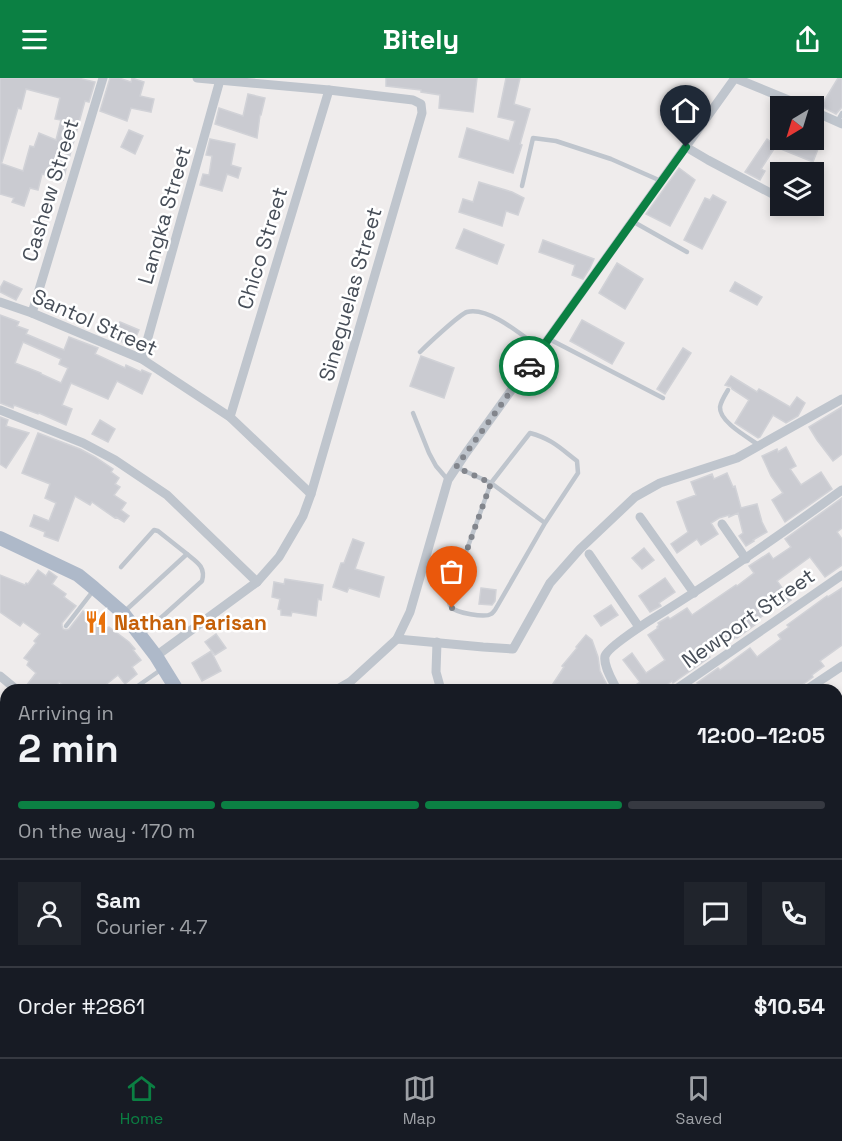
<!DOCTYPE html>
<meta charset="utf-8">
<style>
body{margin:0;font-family:"Space Grotesk",sans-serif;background:#20242c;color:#f1f3f6;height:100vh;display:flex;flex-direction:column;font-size:22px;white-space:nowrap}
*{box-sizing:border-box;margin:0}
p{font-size:20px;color:#9ea1a6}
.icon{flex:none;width:33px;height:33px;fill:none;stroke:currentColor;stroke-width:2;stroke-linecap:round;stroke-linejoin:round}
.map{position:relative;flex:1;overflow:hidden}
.sheet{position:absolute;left:0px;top:606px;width:843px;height:374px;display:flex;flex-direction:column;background:#171b24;border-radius:18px 18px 0 0;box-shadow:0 3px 9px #0003}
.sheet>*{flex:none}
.needle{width:39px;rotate:218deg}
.fabs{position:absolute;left:770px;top:18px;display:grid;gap:12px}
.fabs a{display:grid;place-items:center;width:54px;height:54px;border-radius:0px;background:#171b24;box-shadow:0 3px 9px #0003;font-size:30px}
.pin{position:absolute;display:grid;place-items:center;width:51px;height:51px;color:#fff;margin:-62px -26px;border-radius:50% 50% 50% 0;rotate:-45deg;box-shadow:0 0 6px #0007}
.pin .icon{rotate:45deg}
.courier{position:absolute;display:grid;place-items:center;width:60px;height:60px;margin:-30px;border:4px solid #0b8043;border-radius:50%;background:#fff;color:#222;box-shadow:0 2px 8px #0007}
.headline em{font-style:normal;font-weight:600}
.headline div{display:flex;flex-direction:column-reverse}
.headline{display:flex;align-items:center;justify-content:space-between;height:102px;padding:0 18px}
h1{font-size:39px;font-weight:600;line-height:45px}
.bar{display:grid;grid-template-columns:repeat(4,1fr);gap:9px 6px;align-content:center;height:72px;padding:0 18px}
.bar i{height:8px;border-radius:4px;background:#363941}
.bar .on{background:#0b8043}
.bar p{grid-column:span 4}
.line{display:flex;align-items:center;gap:15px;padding:0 18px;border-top:2px solid #363941}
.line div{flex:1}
.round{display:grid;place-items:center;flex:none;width:63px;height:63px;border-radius:0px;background:#20242c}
header{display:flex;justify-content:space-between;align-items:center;height:78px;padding:0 18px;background:#0b8043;color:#fff;font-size:27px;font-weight:600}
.tabs{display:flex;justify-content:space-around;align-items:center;height:84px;border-top:2px solid #363941;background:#171b24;font-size:16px;color:#9ea1a6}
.tabs a{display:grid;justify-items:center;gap:3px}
.tabs .on{color:#0b8043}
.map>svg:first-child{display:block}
.building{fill:#cacbd1;stroke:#d1d2d7;stroke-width:1.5;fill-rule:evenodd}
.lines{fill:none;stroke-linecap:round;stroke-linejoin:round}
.service{stroke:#bfc5cd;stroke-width:4.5}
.minor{stroke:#bfc5cd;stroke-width:9}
.primary{stroke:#aeb9c9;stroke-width:14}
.done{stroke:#82858c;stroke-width:6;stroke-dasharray:0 10.8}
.route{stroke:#0b8043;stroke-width:8}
.labels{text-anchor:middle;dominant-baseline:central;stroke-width:5;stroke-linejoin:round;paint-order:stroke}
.street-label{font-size:21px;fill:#474e58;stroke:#fff}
.food-label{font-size:21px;font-weight:bold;fill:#c56008;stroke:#fff;text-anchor:start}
</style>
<header><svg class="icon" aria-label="menu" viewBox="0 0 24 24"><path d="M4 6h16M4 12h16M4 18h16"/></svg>Bitely<svg class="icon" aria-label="share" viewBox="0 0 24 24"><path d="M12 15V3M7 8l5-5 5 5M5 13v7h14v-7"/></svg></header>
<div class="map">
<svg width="842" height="979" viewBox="0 0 842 979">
<rect width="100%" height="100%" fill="#efecec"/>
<g class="building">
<path d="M0,0h78l17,4 -6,20 -4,-1 -22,79 -21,-6 -4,16 -8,-2 -6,18 -12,-4 2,-4 -14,-4v-31l23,8 7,-25 4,1 5,-14 17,7 5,-20 -6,-1 5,-21 -34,-9 -5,20 -3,-1 -16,54h-2z"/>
<path d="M110,0h9l12,4 1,-4 12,4 -4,14 14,3 -3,13 -20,-4 -4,13 -27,-10z"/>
<path d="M386,0h91l-4,34 -34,-4 1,-13 -19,-3v-2l-35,-4z"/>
<path d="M506,0h14l-6,26 16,5 -10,35 2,1 -9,28 -54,-16 8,-29 42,13 6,-20 -17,-4z"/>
<path d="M838,0h4v29l-6,7 -15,-8z"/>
<path d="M248,16l17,4 -4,17h-1l-3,23 -42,-14 4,-16 24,8z"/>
<path d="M129,52l14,6 -8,18 -14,-7z"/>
<path d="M210,61l25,5 -4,21 10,3 -3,10 -11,-4 -5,17 -22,-6 3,-11 6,1 3,-19 -6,-1z"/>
<path d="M767,61l9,7 -15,23 4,2 -5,9 -15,-8z"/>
<path d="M785,62h12l21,9 -5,13 -32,-13z"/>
<path d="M679,90l16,12 -25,46 -24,-12z"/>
<path d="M479,104l33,10 12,6 -6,17 -12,-4 -4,15 -43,-14 4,-13 10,3z"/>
<path d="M713,117l13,7 -24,47 -18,-9 21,-42 5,2z"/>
<path d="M464,151l40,16 -7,19 -41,-16z"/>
<path d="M543,162l51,19 -4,9 -7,11 -11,-4 3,-10 -36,-13z"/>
<path d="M617,185l26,16 -18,30 -26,-16z"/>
<path d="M4,203l18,8 -6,11 -16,-8v-4z"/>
<path d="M735,204l27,15 -5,8 -27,-14z"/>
<path d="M0,237l19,7 -2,4 11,4 -2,4 38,16 5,-13 29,11 -3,6 30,14 1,-3 15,7 1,-2 9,4 -9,20 -25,-13 -9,18 -37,-16 -9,22 10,4 -6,16 -27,-12 -1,1 -24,-9 -1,3 -13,-5zM23,264l38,17 -2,5 9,4 -7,15 -20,-9v-1l-26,-10z"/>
<path d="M582,242l42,23 -12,21 -42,-23z"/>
<path d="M120,244l19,8 -7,16 -19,-8z"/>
<path d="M683,270l8,5 -26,41 -8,-5z"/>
<path d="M421,278l33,12 -10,30 -34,-12z"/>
<path d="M731,298l26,16 2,-3 31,18 7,-10 8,6 -7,13 -12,7 -13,-8 -13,22 -2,1 -23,-15 14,-23 -17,-11 -1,-2 -6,-2z"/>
<path d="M842,329v47l-9,7 -16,-21 -8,-13z"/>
<path d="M0,339l8,3 -2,6 23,7 -23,35 -6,-4z"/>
<path d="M100,342l15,9 -7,13 -16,-8z"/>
<path d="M38,355l42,16 15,8 18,12 -2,3 8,6 -4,6 5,3 -6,8 12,8 -5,7 8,6 -5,6 -8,-5 -1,1 -23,-16 -2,3 -15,-9 -17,45 -14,-5 1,-4 -15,-6 4,-11 15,6 7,-18 -11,-5 5,-14 -28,-11z"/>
<path d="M786,369l10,19 -6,3 11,16 20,-13 11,17 -47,33 -13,-22 11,-7 -12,-17 -9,-20 15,-7 1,3z"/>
<path d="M727,395l6,14 2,-1 6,22 16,-4 5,18 5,10 -14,8 1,1 -8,5 -7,-10 4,-3 -5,-20 -9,4v-2l-10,3 -8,5 7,11 -17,11 -4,-6 -20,14 -6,-9 17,-12 -11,-30 19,-7 -5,-13 21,-8 2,5z"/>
<path d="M842,420v30l-5,4 5,7v26l-17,12 -15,-20 -33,24 14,19 -10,7 -2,-3 -22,16 2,2 -22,16 -1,-1 -10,8 -2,-2 -16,11 2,3 -37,26 -1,-2 -12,9h-32l12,-8 -17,-22 9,-7 14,20 19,-13 -17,-25 10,-7 -1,-1 2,-2 -1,-2 10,-6 2,2 17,-11 5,7 44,-30 1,1 17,-13 -5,-7 20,-13 4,6 18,-12 -6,-8z"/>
<path d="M353,461l11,4 -9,26 29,8 -5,20 -30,-9 -2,4 -14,-5 8,-24h3z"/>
<path d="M644,470l10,12 -12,9 -10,-11z"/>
<path d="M38,492l8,6 3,-5 8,6 -5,7 14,10 -2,3 12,9 -14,17v3l1,3 3,1 3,-1 14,-18 10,8 1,-2 14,11 1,-1 20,15 6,7 -2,1 8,10 -9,7 5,7 -12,10 -7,-9 -19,15h-25l-5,-5 -2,3 -8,-6 -6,8h-20l-6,-5 9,-12 -9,-8 2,-4 -5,-3 12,-15 -2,-2 6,-7 -17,-12 -3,4 -20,-14v-37l25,10 1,-2 2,1z"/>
<path d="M665,500l10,14 -16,11 2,3 -11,6 -11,-16z"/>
<path d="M285,501l38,6 -2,15 -3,-1 -2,17 -24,-4 -1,4 -10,-1v-5l-3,-1 2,-10 -8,-2 2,-15 10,2z"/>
<path d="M481,510l15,2 -1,11 -3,4 -13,-1z"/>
<path d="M842,510v57l-22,16 4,5 -12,9 1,2 -11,8 -3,5h-97l-5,-7 21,-15 2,2 30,-22 7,9 24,-18 -3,-4 11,-8 -2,-2 40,-29 1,1z"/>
<path d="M611,527l7,10 -17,11 -7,-10z"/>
<path d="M216,556l10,14 -11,7 -10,-13z"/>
<path d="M586,557l6,5 6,17 2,14 9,18 -60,1 15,-23 -2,-1 15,-18 -1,-1z"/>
<path d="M211,573l10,20 -19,10 -10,-18z"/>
</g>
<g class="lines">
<g class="service">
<path d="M837,44l5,-9"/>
<path d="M522,108l11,-48 23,3 55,18 50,22"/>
<path d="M632,143l55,31"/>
<path d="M549,261l114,59"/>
<path d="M420,274c8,-8 40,-38 47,-40 22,-6 57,25 74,37"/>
<path d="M728,312c-3,5 -7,11 -8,17 -1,15 29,31 40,39"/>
<path d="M413,335l16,40 7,13 12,14"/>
<path d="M456,389l35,16 -41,113c-1,5 -2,7 1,11 5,6 34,11 40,7 2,-1 3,-3 4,-4l50,-87 33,-50 -1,-12c-17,-13 -25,-22 -47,-28l-39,50 54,40"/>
<path d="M121,489l33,-37 4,1 29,23"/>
<path d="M125,533l62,-57c10,8 19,13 15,27l-59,53"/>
<path d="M66,548l27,-35"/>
<path d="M132,612l30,-21"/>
</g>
<g class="minor">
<path d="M735,0l68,28"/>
<path d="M813,33l29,13"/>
<path d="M686,69l22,13 72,38"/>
<path d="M795,128l9,4"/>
<path d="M0,224l32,11 110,46 88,58 81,77"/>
<path d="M32,235l71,-235"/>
<path d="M142,281l78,-279"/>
<path d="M0,332l83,33 32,17 52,35 90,87"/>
<path d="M230,339l99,-327"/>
<path d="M640,439l54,76"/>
<path d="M722,446l24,35"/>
<path d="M589,476l50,73"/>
<path d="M397,561l86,8 30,2 37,-66 30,-34 55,-52 25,-14 77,-25 105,-59"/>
<path d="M437,564l-1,30 5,18"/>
<path d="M156,578l101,-74 22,-25 24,-41 8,-22 111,-381 -1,-9 -8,-4 -84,-10 -132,-12"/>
<path d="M0,598l17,14"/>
<path d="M336,612l14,-8 47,-43 13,-27 38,-132 18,-27 75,-104 194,-271"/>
<path d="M617,612c-4,-9 -14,-24 -12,-34 3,-9 38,-31 47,-37 65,-40 128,-84 190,-129"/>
<path d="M675,612l167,-115"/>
<path d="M806,612l36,-24"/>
<path d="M837,679l5,-3"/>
<path d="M837,766l5,-3"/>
<path d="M0,772l6,1"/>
<path d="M837,852l5,-3"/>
<path d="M0,882l6,1"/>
<path d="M466,974l2,5"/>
<path d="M542,974l2,5"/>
<path d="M616,974l2,5"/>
<path d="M43,979v-5"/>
<path d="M149,979l1,-5"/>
<path d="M252,979v-5"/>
<path d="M691,979l1,-5"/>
</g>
<g class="primary">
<path d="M0,460l78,37 16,13 29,25 33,43 21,34"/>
<path d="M332,974l3,5"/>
</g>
</g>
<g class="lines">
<path class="done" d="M452,530l-3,-6 1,-5 41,-114 -35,-16 73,-101"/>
<path class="route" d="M529,288l157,-219"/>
</g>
<defs>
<g id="restaurant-bare" transform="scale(1.8)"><path d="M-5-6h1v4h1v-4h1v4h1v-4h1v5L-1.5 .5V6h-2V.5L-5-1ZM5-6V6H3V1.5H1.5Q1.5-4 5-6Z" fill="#e8710a" stroke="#fff" stroke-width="2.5" paint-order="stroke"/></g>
</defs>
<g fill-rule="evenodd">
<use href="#restaurant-bare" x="96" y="544"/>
</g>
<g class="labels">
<g class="street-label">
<text transform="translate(50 112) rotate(-73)">Cashew Street</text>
<text transform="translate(164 137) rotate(-74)">Langka Street</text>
<text transform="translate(262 170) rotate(-73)">Chico Street</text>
<text transform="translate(350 216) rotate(-74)">Sineguelas Street</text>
<text transform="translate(95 244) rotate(24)">Santol Street</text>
<text transform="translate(748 540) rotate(-35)">Newport Street</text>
</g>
<g class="food-label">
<text x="114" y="544">Nathan Parisan</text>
</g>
</g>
</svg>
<div class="fabs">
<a><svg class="needle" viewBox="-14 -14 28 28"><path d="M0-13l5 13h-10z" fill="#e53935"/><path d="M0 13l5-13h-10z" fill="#9ea1a6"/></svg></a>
<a><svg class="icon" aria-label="layers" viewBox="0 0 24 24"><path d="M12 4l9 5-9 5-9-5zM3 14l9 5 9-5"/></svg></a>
</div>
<div class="pin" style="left:452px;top:530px;background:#ea580c"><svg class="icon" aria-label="bag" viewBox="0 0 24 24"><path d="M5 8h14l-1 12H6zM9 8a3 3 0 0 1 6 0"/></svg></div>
<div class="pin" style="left:686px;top:69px;background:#1f2937"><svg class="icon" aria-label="home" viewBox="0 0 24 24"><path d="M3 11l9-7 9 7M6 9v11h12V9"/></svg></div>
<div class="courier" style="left:529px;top:288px"><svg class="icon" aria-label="car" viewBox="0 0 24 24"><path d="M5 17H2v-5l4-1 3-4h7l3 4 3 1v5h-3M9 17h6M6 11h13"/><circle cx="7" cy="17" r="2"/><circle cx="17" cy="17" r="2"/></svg></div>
<section class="sheet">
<div class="headline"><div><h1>2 min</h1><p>Arriving in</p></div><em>12:00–12:05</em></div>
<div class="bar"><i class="on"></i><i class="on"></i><i class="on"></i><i></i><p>On the way · 170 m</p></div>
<div class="line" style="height:108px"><a class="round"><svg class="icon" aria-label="person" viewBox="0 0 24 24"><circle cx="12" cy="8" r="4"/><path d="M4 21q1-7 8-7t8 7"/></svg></a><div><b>Sam</b><p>Courier · 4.7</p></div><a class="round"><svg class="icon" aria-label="chat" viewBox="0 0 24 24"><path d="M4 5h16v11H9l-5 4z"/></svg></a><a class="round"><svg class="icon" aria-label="phone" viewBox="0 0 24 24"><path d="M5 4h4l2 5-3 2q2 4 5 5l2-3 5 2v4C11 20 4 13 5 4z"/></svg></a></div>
<div class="line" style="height:78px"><div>Order #2861</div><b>$10.54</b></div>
</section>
</div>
<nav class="tabs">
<a class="on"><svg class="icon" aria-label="home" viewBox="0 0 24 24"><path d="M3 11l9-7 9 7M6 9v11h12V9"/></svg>Home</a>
<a><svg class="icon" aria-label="map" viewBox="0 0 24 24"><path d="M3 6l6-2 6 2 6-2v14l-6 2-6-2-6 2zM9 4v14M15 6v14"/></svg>Map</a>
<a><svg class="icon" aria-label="saved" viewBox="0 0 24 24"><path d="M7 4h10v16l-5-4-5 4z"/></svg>Saved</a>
</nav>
